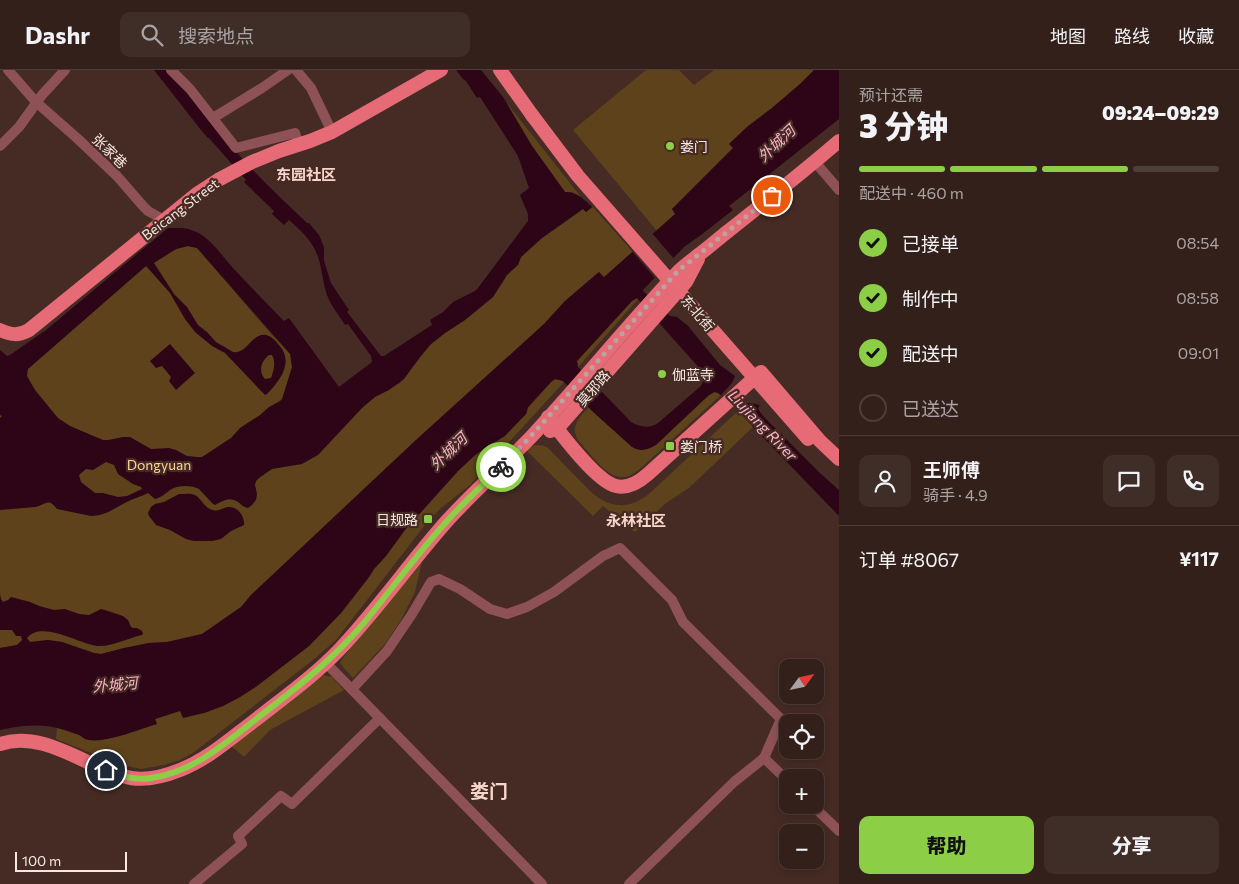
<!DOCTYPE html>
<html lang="zh">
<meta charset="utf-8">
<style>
body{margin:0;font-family:Commissioner,"Noto Sans SC",sans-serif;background:#3f2d28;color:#f1f3f6;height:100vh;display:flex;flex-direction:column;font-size:19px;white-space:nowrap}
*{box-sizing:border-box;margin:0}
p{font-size:16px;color:#a9a3a3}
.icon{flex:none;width:28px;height:28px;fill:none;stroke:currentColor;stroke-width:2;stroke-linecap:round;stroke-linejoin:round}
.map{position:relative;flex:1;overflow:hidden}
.details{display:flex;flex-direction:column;background:#34201b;width:400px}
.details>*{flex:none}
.needle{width:32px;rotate:57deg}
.controls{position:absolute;left:779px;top:589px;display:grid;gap:10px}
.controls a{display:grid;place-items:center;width:45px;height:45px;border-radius:10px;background:#34201b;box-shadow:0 2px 8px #0003,0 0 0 1px #4e3e3a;font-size:25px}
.scale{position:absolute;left:15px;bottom:12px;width:112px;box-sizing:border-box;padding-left:5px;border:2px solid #f8e6e1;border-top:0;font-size:14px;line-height:18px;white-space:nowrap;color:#f8e6e1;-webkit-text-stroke:4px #452b24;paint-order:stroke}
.pin{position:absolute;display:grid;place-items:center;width:42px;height:42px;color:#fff;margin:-21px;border:2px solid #fff;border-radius:50%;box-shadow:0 1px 5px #0007}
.courier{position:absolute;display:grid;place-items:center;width:50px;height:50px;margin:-25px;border:4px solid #8cce45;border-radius:50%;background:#fff;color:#222;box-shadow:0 1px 6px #0007}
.headline em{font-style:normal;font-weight:800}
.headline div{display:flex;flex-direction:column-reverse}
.headline{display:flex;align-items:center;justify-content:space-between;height:85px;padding:0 20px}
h1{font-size:32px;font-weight:800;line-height:38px}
.bar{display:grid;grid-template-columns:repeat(4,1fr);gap:8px 5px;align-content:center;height:60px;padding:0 20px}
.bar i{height:6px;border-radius:4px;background:#4e3e3a}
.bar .selected{background:#8cce45}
.bar p{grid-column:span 4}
.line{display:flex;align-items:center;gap:12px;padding:0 20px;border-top:1px solid #4e3e3a}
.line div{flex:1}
.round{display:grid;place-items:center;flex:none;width:52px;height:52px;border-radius:10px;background:#3f2d28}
ol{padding:0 20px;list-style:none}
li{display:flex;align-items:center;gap:15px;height:55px}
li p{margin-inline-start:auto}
li .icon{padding:5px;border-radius:50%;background:#8cce45;color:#111;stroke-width:4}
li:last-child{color:#a9a3a3}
li i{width:28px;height:28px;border:2px solid #4e3e3a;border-radius:50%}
.cta{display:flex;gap:10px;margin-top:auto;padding:10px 20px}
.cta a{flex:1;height:58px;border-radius:10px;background:#8cce45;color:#111;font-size:20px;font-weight:800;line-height:58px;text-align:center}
.cta a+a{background:#3f2d28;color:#f1f3f6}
header{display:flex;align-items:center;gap:30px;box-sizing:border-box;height:70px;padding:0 25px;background:#34201b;border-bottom:1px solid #4e3e3a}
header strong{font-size:24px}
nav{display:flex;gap:28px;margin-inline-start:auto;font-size:18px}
.search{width:350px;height:45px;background:#3f2d28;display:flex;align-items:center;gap:12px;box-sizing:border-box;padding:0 18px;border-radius:10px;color:#a9a3a3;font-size:19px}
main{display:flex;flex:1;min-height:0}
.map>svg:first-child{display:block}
.green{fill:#5d421b}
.water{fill:#2e0417;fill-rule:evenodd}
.pier{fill:#452b24}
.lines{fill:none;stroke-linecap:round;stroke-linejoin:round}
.minor{stroke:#8e5256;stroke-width:10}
.major{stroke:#e66b76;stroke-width:14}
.major-bridge{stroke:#e66b76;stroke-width:14}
.done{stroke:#b9a59f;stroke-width:5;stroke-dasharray:0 9}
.route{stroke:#8cce45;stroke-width:6}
.poi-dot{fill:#8cce45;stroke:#452b24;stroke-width:2}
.labels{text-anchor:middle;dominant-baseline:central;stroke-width:4.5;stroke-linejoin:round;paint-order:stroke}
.poi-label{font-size:14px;fill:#f8e6e1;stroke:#452b24;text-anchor:start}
.street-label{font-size:14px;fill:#f8e6e1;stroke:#452b24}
.park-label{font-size:14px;fill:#fdd196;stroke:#452b24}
.water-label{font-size:15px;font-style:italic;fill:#fcb3cb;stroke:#452b24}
.neighbourhood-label{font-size:15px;font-weight:bold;fill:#f8d5cb;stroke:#452b24}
.district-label{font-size:19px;font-weight:bold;fill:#f8d5cb;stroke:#452b24}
</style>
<header>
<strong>Dashr</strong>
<div class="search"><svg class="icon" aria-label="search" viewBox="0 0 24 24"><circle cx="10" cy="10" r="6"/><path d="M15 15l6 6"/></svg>搜索地点</div>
<nav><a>地图</a><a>路线</a><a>收藏</a></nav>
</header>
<main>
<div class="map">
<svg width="839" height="814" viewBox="0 0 839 814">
<rect width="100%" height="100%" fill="#452b24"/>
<g class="green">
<path d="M646,0h33l15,15 20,-15h100l-14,14 -28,24 -25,19 -17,16 3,5 -61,61 4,5 -19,17 -84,-101z"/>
<path d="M506,32l75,95 -9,-5h-7l-33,-46z"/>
<path d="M593,137l40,45 -29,26 -5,-6 -34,29 -21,23 -128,116 -165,155 -10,12 -39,27 -35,8 -18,1 -25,5 -23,6 -7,-1 -32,-11 -14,-2 -48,8v-284l30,3 116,-101 31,-17 11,-3 9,2 75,87 82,80 9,-8 12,-10 25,-14 31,-39 14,-11 20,-13 28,-23 14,-22 10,-10 4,-8 21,-19 41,-29 3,3z"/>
<path d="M637,228l1,1 -60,68 -1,-6 55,-60z"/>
<path d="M555,309l5,1 4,2 -94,103 -30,24 -15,16 -89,115 -23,20 -120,93 -13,7 -16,5 -23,4 -23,-5 -62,-25 1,-11 23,7 5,4 72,-15 -2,-5 25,-8 24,2 19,-7 17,-9 17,-11 52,-40 32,-33 28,-36 5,-8 12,-13 19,-26 53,-59 16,-15 12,-9 12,-6 28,-27 2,-6 24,-27z"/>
<path d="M716,322l5,3 -80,73c-5,4 -11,9 -18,9 -16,2 -35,-26 -45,-37 -8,-13 1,-23 11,-33l43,40 80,-54z"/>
<path d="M738,341l15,16 -64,61 -23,15 -31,29 -32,-26 -10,10 -67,-66c7,-6 13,-6 21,-3l44,45c20,17 38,18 59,1z"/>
<path d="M423,487l-8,35 -14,28 -16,24 -32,34 -10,-11 -3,-4 2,-4z"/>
<path d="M323,605l9,2 12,13 -74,40 -26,27 -13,-11 88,-69z"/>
</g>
<g class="water">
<path d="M154,0h12c27,26 48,57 73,85 21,24 45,46 68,68h2l10,12 5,12v14l7,22 18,27 -2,2 34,44h3l48,-31 -2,-5 13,-8 10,-10 22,-11 3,-3 50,-67v-7l-8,-19 9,-7 -11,-32 -38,-59 -3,1 -11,-17 -3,-2 -7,-9h25l22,27 29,49 33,46c11,-1 20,8 27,15l-6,5 -3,-3 -41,29 -21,19 -3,8 -11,10 -14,22 -28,23 -20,13 -14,11 -11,13 -16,22 -15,11 -14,7 -12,10 -45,48 -16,9 -30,5 -13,9 -3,3 -1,4 2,9 -1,6 -4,5 -4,3c-5,-1 -6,-3 -10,-6 -9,-6 -15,-1 -23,3l-2,-1 -14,-15c-7,-4 -22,-4 -29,1 -5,4 -8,7 -15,9l-7,-6c-8,4 -16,6 -23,10 -12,6 -20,13 -34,13l-34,-7c-9,-12 -11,-4 -22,-2l-35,3v-92l2,-2 -2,-1v-65l7,6 3,-1 36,-25 122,-102c9,0 18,-1 26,3 17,7 27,24 39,37 17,18 34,36 51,53l5,-3 50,69 33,-25 -1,-6 -23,-32 -3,1c-6,-10 -14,-19 -18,-30 -4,-12 -5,-26 -9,-38 -5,-16 -17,-26 -29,-37l-5,5 -12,-11 2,-3 -30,-29 2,-2 -37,-42h-1l-7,-8zM188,176l9,2 93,106 2,13 -10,32 -2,2 -11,6 -9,8 -20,13 -9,10 -29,19h-5l-10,-1 -11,-6 -7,-2 -18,1 -21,-12h-7l-15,3h-5l-33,-14 -12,-8 -23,-28 -8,-14 1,-7 118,-103 24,27 15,26 10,13 17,14 13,7 40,42 2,-1c13,-14 28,-32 11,-50 -3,-4 -7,-8 -12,-9 -15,-2 -19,20 -33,17l-17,-10 -9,-10 -9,-7 -11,-18 -13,-13 -20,-31 22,-14zM269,285h3c4,7 2,15 -1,23l-6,1c-7,-8 -4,-18 4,-24zM106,392l8,3 4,9 15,10 8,3 1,2 -15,7 -9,1 -15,-4h-8l-14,-11 -2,-7 7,-6 7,1z"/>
<path d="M814,0h25v49l-110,87 4,4 -32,25 -17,12 -41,43v1l27,25 7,1 11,9 32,39 15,11 25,28 -2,5 5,7 57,57 19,17v26l-86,-89 -10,-13 -25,-21 -4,-1 -6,4 -52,49c-8,5 -16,7 -24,2l-40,-36 -29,-30 -8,-2 -4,3 -23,25 -2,7 -21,22 -19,11 -12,9 -16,15 -53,59 -19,26 -12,13 -5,8 -28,36 -32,33 -52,40 -17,11 -17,9 -19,7 -21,5 -3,-7 -25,8 2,5c-17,5 -51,19 -68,16 -4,0 -6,-3 -10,-5 -4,-2 -10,-3 -14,-5 -21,-7 -44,-5 -65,0v-82l17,-3 5,-5 -1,-4h-5l-4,-6h-12v-36l1,5 2,3 5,-2 3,-3 19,5 9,4 15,4 11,-1 14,5 10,1 12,-6 4,1 18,6 5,4 3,7 2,1h4l5,3 1,3 -1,1c-14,3 -30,12 -45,11 -18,-2 -55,-26 -70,-8l3,4 18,-2 14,2 32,11 7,1 23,-6 25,-5 18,-1 35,-8 39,-27 10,-12 165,-155 128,-116 21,-23 34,-29 5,5 71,-63 -3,-5 61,-61 -4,-4 18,-17 25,-19 28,-24zM637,228l64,72 3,9 -3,7 -43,37c-9,6 -18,4 -27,-1l-53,-55 -1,-6 55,-60z"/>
<path d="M170,274l25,29 -19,17 -7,-9 2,-4 -9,-11 -6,2 -6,-7z"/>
<path d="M179,424c5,0 11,-1 16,1 7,4 10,14 18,15 5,2 9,-2 15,-3 9,-1 17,9 16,18l-13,6 -10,8 -9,2h-18l-8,-2 -16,-9 -14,-5 -7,-9 -1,-3 3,-6 4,-3 9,-2z"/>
</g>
<g class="pier">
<path d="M651,162l24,28 -19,19 -25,-29z"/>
<path d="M736,304l26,29v3l-6,-2 -8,-1 -12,8 -15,-16 11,-12z"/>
</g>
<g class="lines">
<g class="minor">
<path d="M8,0l28,32 42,37 39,37 26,30 5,5 16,9"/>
<path d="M171,0l19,19 46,59 59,-15 4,12"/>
<path d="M296,0l15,18 21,44"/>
<path d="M213,48l49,-30 26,-18"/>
<path d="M0,76l19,-19 23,-32 23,-25"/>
<path d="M815,92l24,28"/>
<path d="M326,593l216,221"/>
<path d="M352,619l35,-38 25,-37 19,-32 8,-3 21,10 30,20 17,5 20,-7 27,-15 49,-36 17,-8 52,52 11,22 98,97 -17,39"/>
<path d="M812,735l27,26"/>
<path d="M194,814l48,-40 -4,-8 43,-40 11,8 88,-86"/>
<path d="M629,814l105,-102 30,-24 24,23"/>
</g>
<g class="major">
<path d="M500,0l32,45"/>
<path d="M0,260c11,5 18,6 29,0l169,-137 20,-13 34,-18 27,-11 31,-10 22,-9 109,-62"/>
<path d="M548,347c13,17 49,65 68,69 12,3 23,-4 32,-12l113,-102 59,69 19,18"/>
<path d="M550,361l7,-2 129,-147 12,-23"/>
<path d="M0,674c45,-15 89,26 131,34 17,3 34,-2 49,-8 28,-11 50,-31 74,-49 29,-23 59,-44 85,-71 38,-40 70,-86 107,-128 27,-30 58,-57 86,-86 49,-53 94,-109 144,-162 6,-7 14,-12 21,-18 10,-7 20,-16 30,-24 38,-30 76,-60 112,-91"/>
</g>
<path class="major-bridge" d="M532,45l46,61 230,263"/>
</g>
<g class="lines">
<path class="done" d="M501,397l30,-31 147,-165 94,-75"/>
<path class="route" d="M106,700c14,6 29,11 45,8 45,-6 79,-39 113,-65 36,-28 69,-54 99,-89 28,-34 54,-70 84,-103 17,-19 36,-36 54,-54"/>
</g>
<g class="poi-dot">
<circle cx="670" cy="76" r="5"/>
<circle cx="662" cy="304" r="5"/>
<rect x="665" y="371" width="10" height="10" rx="2.5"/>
<rect x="423" y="444" width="10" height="10" rx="2.5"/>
</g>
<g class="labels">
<g class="poi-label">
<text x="680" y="76">娄门</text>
<text x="672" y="304">伽蓝寺</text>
<text x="680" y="376">娄门桥</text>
<text x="418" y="449" text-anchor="end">日规路</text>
</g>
<g class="street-label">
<text transform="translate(110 81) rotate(44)">张家巷</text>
<text transform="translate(180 139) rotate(-37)">Beicang Street</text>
<text transform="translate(698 243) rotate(49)">东北街</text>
<text transform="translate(593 318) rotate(-49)">莫邪路</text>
</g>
<g class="park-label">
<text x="159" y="394">Dongyuan</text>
</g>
<g class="water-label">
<text transform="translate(776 73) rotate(-43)">外城河</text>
<text transform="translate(763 355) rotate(46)">Liujiang River</text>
<text transform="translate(448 381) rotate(-44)">外城河</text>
<text transform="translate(115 614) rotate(-5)">外城河</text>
</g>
<g class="neighbourhood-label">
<text x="306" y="104">东园社区</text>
<text x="636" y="450">永林社区</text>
</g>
<g class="district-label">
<text x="489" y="720">娄门</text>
</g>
</g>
</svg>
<div class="controls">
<a><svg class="needle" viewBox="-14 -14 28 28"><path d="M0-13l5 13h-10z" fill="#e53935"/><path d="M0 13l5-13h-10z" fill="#a9a3a3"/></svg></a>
<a><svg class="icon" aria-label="locate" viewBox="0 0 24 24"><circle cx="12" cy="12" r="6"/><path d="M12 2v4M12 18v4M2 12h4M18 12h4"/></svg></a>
<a>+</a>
<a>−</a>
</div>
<div class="scale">100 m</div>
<div class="pin" style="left:772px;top:126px;background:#ea580c"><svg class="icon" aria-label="bag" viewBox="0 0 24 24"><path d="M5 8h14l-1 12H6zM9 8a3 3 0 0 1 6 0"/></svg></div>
<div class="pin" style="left:106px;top:700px;background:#1f2937"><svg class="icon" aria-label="home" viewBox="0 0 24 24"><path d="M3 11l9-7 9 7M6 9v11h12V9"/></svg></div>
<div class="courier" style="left:501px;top:397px"><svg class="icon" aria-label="bike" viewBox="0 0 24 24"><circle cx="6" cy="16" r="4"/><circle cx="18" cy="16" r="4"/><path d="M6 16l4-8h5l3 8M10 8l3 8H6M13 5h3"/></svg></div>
</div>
<section class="details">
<div class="headline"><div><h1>3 分钟</h1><p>预计还需</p></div><em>09:24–09:29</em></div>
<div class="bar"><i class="selected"></i><i class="selected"></i><i class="selected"></i><i></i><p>配送中 · 460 m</p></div>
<ol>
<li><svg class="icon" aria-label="check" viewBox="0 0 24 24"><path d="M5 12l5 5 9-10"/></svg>已接单<p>08:54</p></li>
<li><svg class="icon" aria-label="check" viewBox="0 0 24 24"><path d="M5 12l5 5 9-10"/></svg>制作中<p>08:58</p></li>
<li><svg class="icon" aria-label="check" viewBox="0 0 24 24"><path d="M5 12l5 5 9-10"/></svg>配送中<p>09:01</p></li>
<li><i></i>已送达</li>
</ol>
<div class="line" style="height:90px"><a class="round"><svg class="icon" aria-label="person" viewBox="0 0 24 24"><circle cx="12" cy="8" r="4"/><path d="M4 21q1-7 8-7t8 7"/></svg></a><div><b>王师傅</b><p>骑手 · 4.9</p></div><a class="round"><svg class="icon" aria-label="chat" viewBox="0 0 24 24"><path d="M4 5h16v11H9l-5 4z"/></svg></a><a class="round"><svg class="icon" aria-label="phone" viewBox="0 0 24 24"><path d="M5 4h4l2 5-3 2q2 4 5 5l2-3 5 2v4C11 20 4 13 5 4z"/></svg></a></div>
<div class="line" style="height:65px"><div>订单 #8067</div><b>¥117</b></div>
<div class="cta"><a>帮助</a><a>分享</a></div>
</section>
</main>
